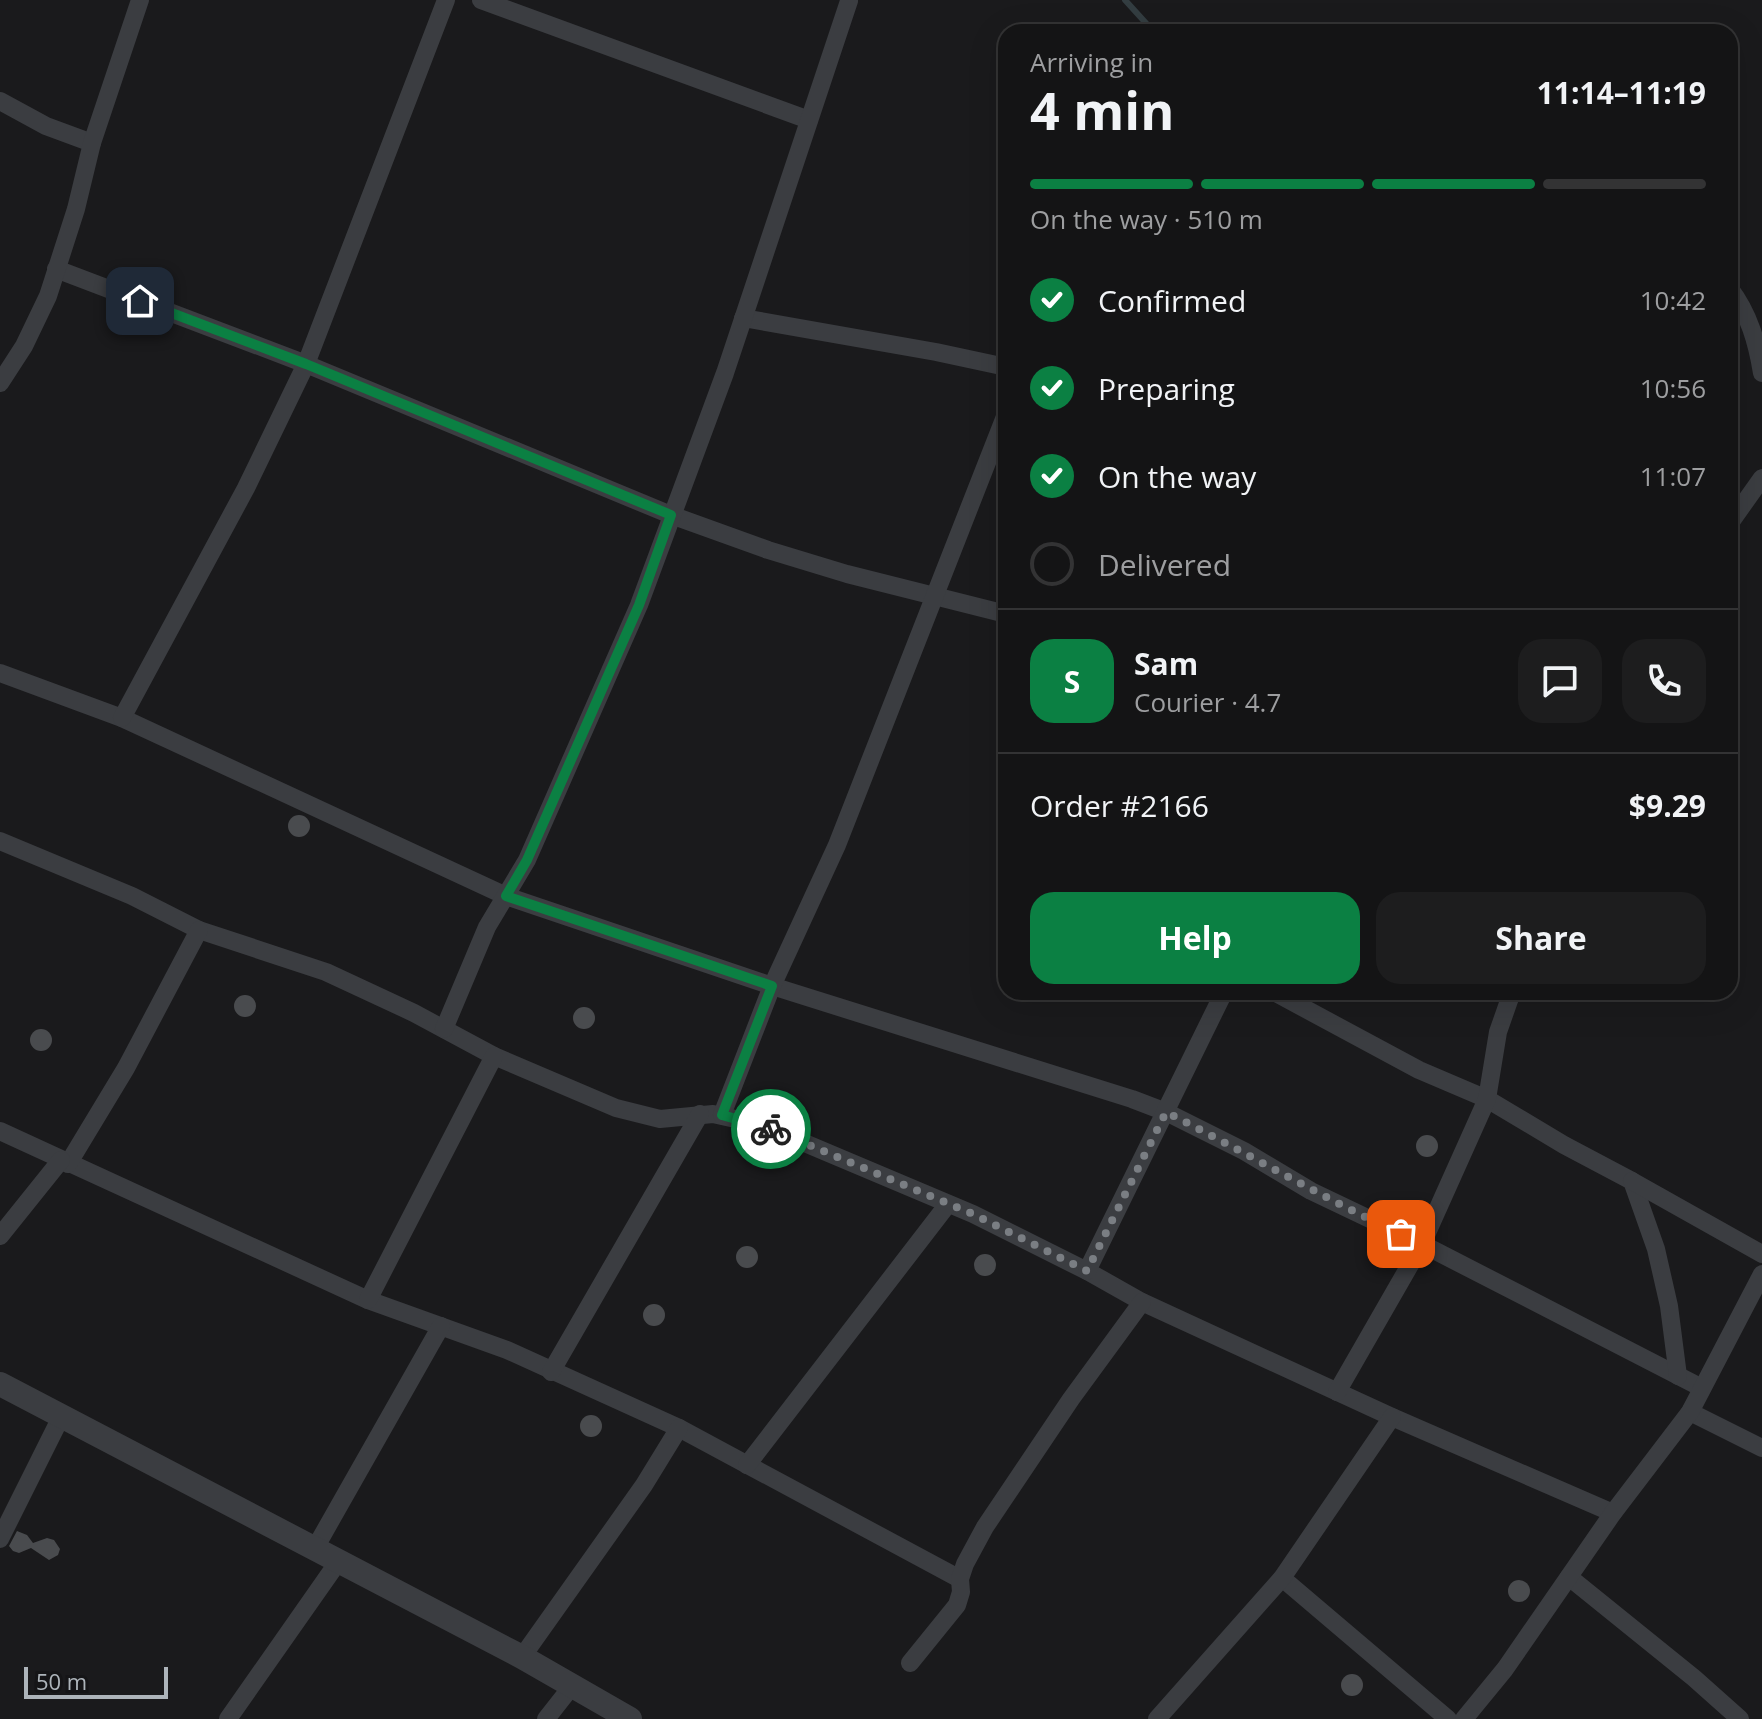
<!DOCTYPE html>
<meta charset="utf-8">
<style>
body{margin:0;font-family:"Open Sans",sans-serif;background:#1d1d1e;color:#f1f3f6;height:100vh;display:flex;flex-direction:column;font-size:30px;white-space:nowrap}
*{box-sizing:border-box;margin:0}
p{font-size:26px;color:#9d9ea0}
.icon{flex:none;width:44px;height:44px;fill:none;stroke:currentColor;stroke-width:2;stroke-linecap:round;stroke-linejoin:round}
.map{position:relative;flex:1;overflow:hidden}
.details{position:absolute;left:998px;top:24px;width:740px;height:976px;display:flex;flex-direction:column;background:#141415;border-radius:24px;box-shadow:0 8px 32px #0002,0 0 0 2px #333334}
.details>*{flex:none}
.scale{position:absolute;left:24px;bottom:20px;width:144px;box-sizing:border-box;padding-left:8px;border:4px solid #adb4ba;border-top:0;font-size:22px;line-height:28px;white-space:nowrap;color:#adb4ba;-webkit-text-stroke:6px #151517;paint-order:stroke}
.pin{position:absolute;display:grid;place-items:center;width:68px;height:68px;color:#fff;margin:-34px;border-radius:16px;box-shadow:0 4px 12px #0006}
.courier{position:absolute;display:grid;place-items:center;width:80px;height:80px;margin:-40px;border:6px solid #0b8043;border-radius:50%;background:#fff;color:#222;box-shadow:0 2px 10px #0007}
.overview em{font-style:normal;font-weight:700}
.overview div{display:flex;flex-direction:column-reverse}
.overview{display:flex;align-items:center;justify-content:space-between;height:136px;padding:0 32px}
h1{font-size:52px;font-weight:700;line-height:60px}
.bar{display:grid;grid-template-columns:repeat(4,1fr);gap:12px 8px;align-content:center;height:96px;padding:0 32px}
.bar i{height:10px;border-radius:6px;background:#333334}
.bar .on{background:#0b8043}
.bar p{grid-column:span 4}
.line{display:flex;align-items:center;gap:20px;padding:0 32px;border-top:2px solid #333334}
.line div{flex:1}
.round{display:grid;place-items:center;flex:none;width:84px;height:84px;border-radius:24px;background:#1d1d1e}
ol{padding:0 32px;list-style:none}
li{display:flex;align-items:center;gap:24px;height:88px}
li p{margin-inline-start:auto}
li .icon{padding:8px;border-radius:50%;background:#0b8043;color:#fff;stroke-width:4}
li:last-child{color:#9d9ea0}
li i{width:44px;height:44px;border:4px solid #333334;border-radius:50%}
.primary-button{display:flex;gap:16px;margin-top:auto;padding:16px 32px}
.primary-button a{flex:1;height:92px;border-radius:24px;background:#0b8043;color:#fff;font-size:32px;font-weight:700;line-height:92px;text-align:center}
.primary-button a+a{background:#1d1d1e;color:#f1f3f6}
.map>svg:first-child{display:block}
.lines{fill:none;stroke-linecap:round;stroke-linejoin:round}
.stream{stroke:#333d41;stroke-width:6}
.building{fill:#494b4e}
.minor{stroke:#3b3d41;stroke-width:18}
.tertiary{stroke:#3b3d41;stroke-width:24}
.done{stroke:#7a7e83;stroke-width:8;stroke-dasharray:0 14.4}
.route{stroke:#0b8043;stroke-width:10}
</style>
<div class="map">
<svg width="1762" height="1719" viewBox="0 0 1762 1719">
<rect width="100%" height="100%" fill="#1a1a1c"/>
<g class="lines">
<path class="stream" d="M1125,0l29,32"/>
</g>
<g class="building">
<circle cx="299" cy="826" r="11"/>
<circle cx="245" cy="1006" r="11"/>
<circle cx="584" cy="1018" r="11"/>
<circle cx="41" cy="1040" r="11"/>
<circle cx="1427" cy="1146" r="11"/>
<circle cx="747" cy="1257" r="11"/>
<circle cx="985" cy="1265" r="11"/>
<circle cx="654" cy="1315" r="11"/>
<circle cx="591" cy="1426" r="11"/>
<path d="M17,1531l10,4 6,8 14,-5 7,2 6,9 -2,6 -9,5 -18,-12 -12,5 -6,-2 -4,-5z"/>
<circle cx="1519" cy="1591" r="11"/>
<circle cx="1352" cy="1685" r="11"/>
</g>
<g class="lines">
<g class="minor">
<path d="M481,0l328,120"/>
<path d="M0,101l46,25 46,17"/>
<path d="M56,269l250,95 365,151 97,35 79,24 159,40"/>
<path d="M1730,289c19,25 27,53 32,84"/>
<path d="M743,318l193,34 70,15"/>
<path d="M0,383l24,-37 24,-50 28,-87 16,-66 48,-143"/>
<path d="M1730,523l32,-45"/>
<path d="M0,673l122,45 384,178 266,90 360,113 34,13 78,39 67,40 111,53 280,144"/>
<path d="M122,718l124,-230 60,-124 140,-364"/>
<path d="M0,841l132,55 67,34 127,42 88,41 80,43 122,52 44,11 53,-5 49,11 211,89 114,57 55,31 250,115 221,96"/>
<path d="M1274,992l145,78 68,29 77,46 68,36 24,68 13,57 9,70"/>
<path d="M444,1029l43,-102 40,-67 112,-255 86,-232 124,-372"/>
<path d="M722,1115l50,-129 65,-141 169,-431"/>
<path d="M0,1131l368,169 139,50 172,78 281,151"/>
<path d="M68,1164l58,-96 73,-138"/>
<path d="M1632,1181l130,73"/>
<path d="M0,1236l61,-76"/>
<path d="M1087,1271l137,-279"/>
<path d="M368,1300l126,-244"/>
<path d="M551,1372l149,-258"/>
<path d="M1337,1392l85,-148 65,-145 11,-67 14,-40"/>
<path d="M1690,1412l72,36"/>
<path d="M747,1465l201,-261"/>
<path d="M0,1539l62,-124"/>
<path d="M314,1550l127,-224"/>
<path d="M1569,1577l125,101 46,41"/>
<path d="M1282,1578l166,141"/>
<path d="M522,1657l122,-172 35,-57"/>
<path d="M910,1663l47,-58 4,-13 -1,-13 5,-15 20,-37 86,-128 71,-97"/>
<path d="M228,1719l110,-157"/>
<path d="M546,1719l26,-33"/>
<path d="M1157,1719l125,-141 110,-161"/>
<path d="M1464,1719l41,-50 108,-156 77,-101 72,-138"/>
</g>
<path class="tertiary" d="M0,1384l522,273 108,62"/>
</g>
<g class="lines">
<path class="done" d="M771,1129l202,85 114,57 79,-159c79,40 155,85 235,122"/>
<path class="route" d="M140,301l166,63 365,151 -32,90 -112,255 -21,36 266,90 -50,129 49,14"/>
</g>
</svg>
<div class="scale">50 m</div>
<div class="pin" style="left:1401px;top:1234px;background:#ea580c"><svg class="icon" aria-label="bag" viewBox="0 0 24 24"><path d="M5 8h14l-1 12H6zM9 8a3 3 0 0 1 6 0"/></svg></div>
<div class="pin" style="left:140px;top:301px;background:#1f2937"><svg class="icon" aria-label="home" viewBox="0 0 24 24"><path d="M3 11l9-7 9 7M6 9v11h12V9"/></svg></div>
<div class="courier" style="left:771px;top:1129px"><svg class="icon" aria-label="bike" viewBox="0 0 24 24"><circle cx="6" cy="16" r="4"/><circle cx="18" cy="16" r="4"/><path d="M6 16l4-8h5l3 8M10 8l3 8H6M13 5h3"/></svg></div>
<section class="details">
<div class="overview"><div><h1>4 min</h1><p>Arriving in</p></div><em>11:14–11:19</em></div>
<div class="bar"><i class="on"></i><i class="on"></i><i class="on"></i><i></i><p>On the way · 510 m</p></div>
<ol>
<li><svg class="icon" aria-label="check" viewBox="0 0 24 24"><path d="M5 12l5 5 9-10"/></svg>Confirmed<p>10:42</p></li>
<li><svg class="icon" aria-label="check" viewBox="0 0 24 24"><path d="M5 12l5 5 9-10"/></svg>Preparing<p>10:56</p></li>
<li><svg class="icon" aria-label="check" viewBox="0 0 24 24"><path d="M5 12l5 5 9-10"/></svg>On the way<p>11:07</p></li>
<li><i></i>Delivered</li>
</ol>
<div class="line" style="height:144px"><b class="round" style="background:#0b8043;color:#fff">S</b><div><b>Sam</b><p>Courier · 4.7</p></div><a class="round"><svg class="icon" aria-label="chat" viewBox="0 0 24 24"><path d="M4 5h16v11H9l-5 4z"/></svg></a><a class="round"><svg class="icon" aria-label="phone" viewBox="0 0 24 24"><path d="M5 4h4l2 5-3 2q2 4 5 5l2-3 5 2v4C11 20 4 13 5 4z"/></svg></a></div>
<div class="line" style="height:104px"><div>Order #2166</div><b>$9.29</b></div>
<div class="primary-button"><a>Help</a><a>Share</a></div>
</section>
</div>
